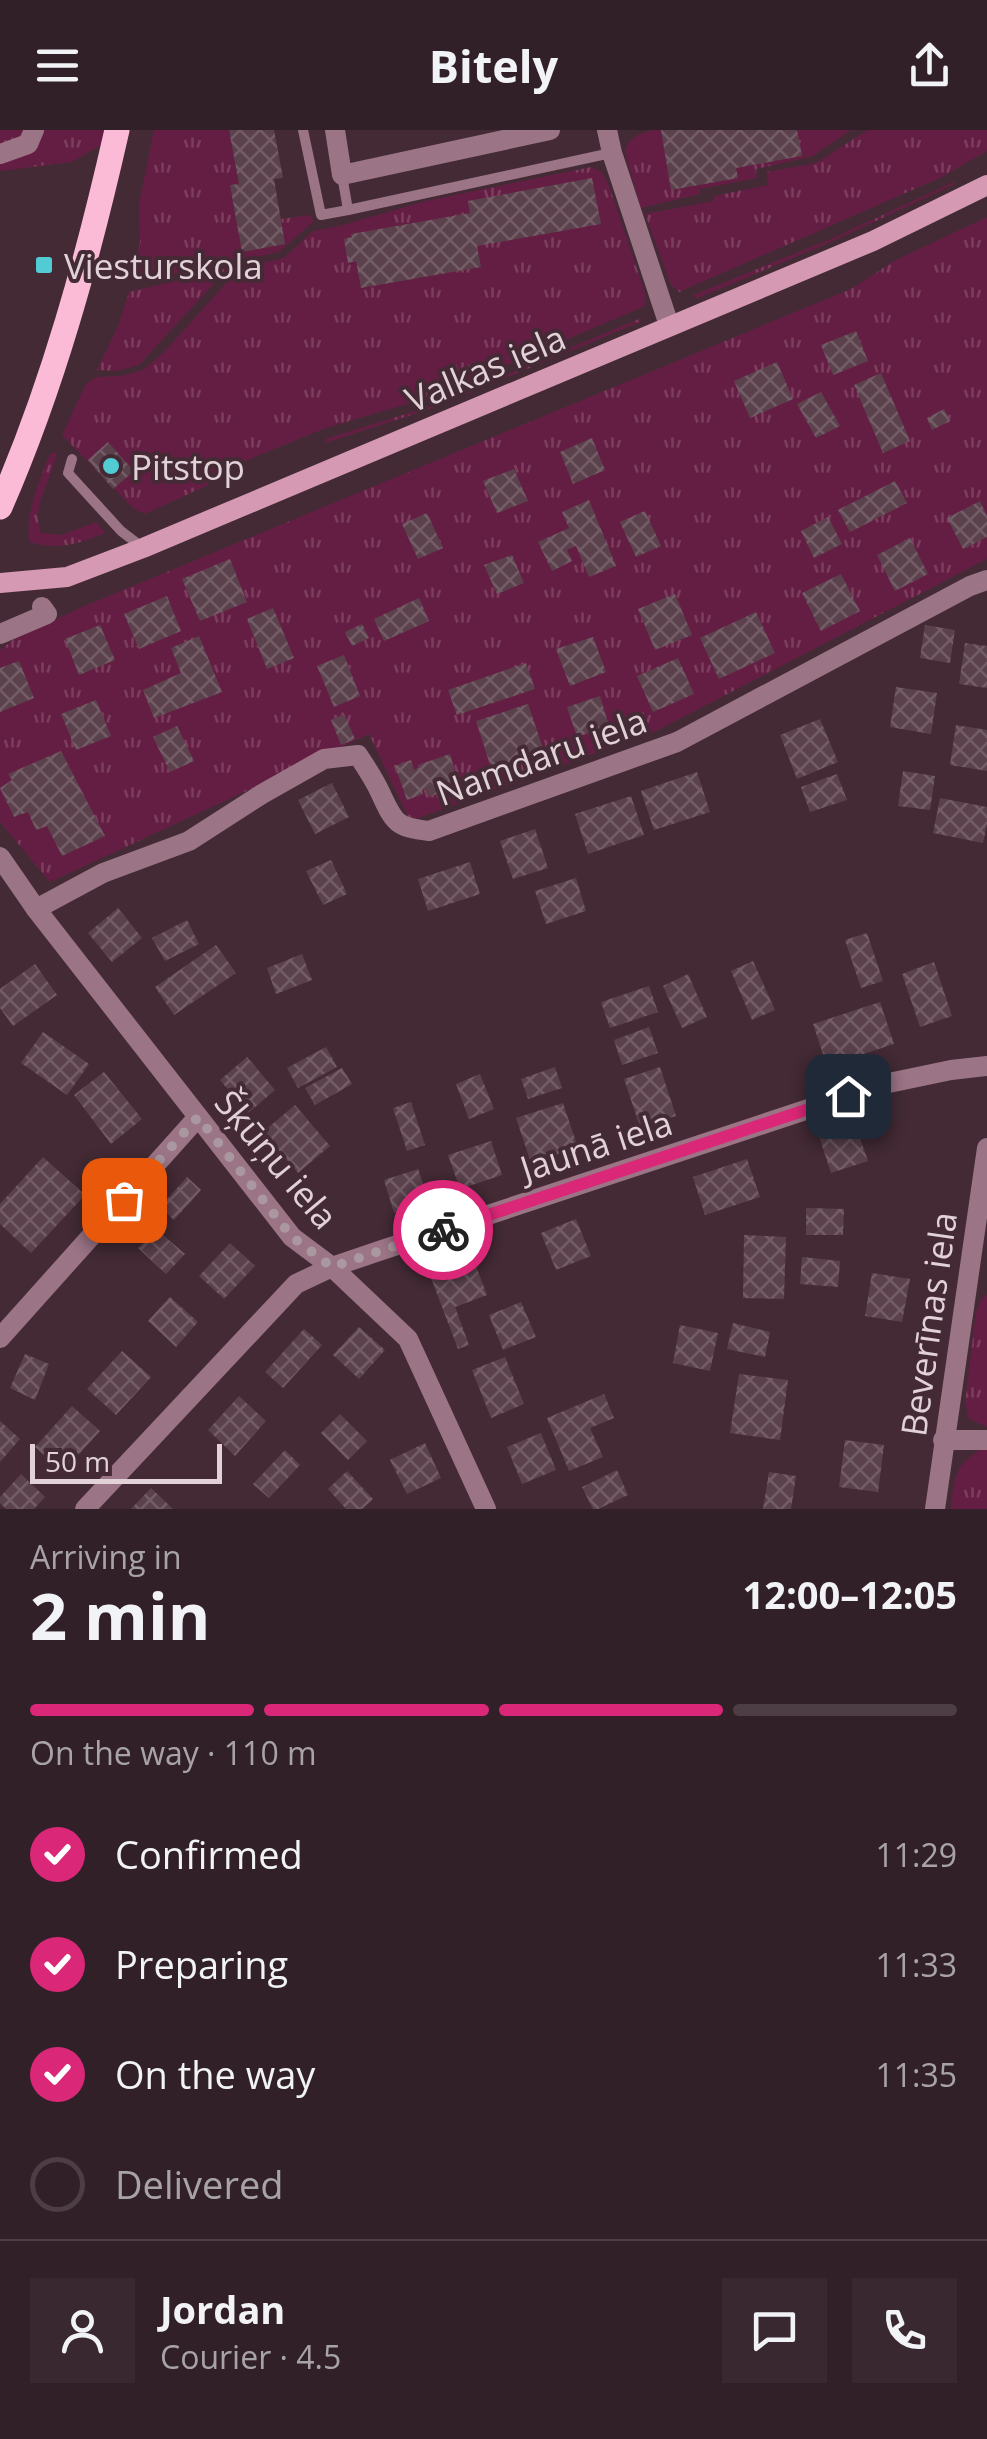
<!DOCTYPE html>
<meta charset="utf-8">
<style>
body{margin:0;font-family:"Open Sans",sans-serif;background:#3a2830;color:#f1f3f6;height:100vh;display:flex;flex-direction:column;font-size:38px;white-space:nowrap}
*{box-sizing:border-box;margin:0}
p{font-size:32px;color:#a8a3a8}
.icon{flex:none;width:55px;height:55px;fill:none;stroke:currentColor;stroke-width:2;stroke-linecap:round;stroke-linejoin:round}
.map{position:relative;height:1379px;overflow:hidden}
.sheet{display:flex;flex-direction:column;background:#322028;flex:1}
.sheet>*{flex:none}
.scale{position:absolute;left:30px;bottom:25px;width:192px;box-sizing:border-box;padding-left:10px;border:5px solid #e2d2d8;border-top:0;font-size:28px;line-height:35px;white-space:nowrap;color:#e2d2d8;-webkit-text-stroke:8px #432a35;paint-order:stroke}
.pin{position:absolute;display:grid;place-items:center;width:85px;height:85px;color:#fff;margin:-42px;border-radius:20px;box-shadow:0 5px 15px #0006}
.courier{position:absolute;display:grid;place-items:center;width:100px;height:100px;margin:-50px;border:8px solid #db2777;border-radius:50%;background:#fff;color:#222;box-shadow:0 2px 12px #0007}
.head em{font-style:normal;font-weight:700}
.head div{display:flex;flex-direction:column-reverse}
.head{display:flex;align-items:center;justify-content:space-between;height:170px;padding:0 30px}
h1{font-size:65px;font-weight:700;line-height:75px}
.bar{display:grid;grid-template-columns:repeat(4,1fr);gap:15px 10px;align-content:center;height:120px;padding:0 30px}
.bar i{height:12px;border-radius:8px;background:#4d3e45}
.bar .selected{background:#db2777}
.bar p{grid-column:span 4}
.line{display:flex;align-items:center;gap:25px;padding:0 30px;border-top:2px solid #4d3e45}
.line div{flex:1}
.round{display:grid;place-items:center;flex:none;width:105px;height:105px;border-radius:0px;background:#3a2830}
ol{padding:0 30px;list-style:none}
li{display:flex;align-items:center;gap:30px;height:110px}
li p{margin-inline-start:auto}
li .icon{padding:10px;border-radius:50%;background:#db2777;color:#fff;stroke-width:4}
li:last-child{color:#a8a3a8}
li i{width:55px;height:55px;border:5px solid #4d3e45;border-radius:50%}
header{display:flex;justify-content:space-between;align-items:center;height:130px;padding:0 30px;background:#322028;font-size:45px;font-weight:700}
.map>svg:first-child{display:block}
.grass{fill:url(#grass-tufts)}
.building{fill:url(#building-cross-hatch)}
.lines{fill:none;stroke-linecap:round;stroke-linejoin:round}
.service{stroke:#9b7485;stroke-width:10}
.minor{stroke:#9b7485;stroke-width:20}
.secondary{stroke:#d699b3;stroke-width:20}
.primary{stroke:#fbbbd6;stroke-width:25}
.done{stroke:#aa979f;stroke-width:10;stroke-dasharray:0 18}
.route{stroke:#db2777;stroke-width:12}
.poi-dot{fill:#51ccd4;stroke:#432a35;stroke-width:4}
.labels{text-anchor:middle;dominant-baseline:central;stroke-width:8;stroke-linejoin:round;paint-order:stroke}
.poi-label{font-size:35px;fill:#e2d2d8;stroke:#432a35;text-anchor:start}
.street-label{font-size:35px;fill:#e2d2d8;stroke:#432a35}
</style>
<header><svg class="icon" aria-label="menu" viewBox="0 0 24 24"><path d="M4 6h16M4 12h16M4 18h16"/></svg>Bitely<svg class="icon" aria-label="share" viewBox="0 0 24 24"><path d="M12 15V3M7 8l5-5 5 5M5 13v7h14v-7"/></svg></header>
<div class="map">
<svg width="987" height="1379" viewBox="0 0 987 1379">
<defs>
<pattern id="grass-tufts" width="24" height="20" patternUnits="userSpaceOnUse" patternTransform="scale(2.5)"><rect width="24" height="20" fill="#651e43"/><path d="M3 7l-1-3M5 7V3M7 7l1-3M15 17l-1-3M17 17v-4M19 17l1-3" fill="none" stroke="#7b3e5d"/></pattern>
<pattern id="building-cross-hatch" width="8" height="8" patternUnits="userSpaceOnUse" patternTransform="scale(2.5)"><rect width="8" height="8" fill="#5b414c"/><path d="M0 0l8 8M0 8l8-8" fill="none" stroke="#725c65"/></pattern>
</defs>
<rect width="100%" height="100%" fill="#432a35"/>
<g class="grass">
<path d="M0,0h117l-1,6 -44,26 -72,9z"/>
<path d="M154,0h75l10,54 -9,2 12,65 43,-7 -4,-25 29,-4 4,6 -35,31 -141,30 -6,-4 8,-35 -1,-39z"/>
<path d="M652,0h199l-38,26 -57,13 1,9 -57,11v5l-59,14 -16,-55c2,-15 13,-19 27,-23z"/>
<path d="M868,0h119v21l-47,27 -261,114 -8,-7 -26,-71 69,-13v-5l54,-11 -1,-13 49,-9z"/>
<path d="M591,37l11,5 7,14 37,110 -1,10 -211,90 -108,32 -91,37 -29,21 -61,28 -11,-5 -72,-74 24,-51 10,-7 24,-1 23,-6 21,-18 76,-84 44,-10 29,-27 26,-5 87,-25z"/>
<path d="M956,51l-3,4 -120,56 -135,57 -7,-2 142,-58z"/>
<path d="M987,87v342l-331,172 -246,90 -41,-87 -319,148 -50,-60v-172l14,-11 68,-32 769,-318 43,-28z"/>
<path d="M228,138l-89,97 -22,6 -20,-1 21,-44 11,-34z"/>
<path d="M641,188l-1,4 -204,85 -111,36v-4l110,-34z"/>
<path d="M57,322c-4,27 -27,53 -16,81l20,2 35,-13 9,11c-28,11 -45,18 -76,9 -3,-32 10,-59 21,-88z"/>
<path d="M987,1165v132l-18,-8 -4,-16 11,-91 5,-13z"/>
<path d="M983,1318l4,1v60h-36c3,-31 3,-44 32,-61z"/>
</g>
<g class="building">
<path d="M229,0h45l9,48 -9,1 11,65 -43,8 -12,-67 9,-1z"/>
<path d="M661,0h136l5,26 -66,12 2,10 -67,12z"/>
<path d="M592,48l9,46 -124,22 4,21 -120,21 -5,-27 -8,2 -4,-24 8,-2 -1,-3 119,-21 -2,-12z"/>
<path d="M856,201l12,30 -35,14 -12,-30z"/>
<path d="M777,232l16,37 -43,19 -16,-37z"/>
<path d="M881,243l29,68 -27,12 -29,-68z"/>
<path d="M821,262l19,34 -24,12 -19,-34z"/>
<path d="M944,279l6,12 -18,9 -5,-12z"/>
<path d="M592,308l13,32 -32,14 -13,-32z"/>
<path d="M108,312l26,29 -21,18 -25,-29z"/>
<path d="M514,339l14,32 -31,12 -14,-32z"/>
<path d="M895,351l12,22 -57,29 -12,-22z"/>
<path d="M589,370l27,66 -27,11 -13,-31 -9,4 5,11 -20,10 -14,-29 31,-14 -7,-16z"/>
<path d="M980,371l7,15v21l-24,12 -16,-31z"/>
<path d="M645,381l16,35 -25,11 -16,-35z"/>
<path d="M427,383l16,35 -25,11 -16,-35z"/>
<path d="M828,387l14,27 -28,14 -13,-27z"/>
<path d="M910,408l18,36 -33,17 -18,-36z"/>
<path d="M512,425l12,28 -27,11 -13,-29z"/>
<path d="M230,429l17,43 -47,19 -18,-42z"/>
<path d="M841,444l19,37 -39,20 -19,-38z"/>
<path d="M675,464l17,41 -37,15 -17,-41z"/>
<path d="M167,466l14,35 -42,18 -15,-35z"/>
<path d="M419,468l10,23 -45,20 -10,-22z"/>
<path d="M273,478l21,50 -27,11 -20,-50z"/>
<path d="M756,482l19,41 -56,26 -19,-41z"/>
<path d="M362,494l7,14 -17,8 -7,-14z"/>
<path d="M100,495l15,35 -36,15 -14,-36z"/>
<path d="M925,495l30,5 -5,33 -30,-5z"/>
<path d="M199,506l23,56 -68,26 -11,-28 38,-17 -10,-25z"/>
<path d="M593,507l13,35 -36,14 -14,-37z"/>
<path d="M965,513l22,3v42l-28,-4z"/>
<path d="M344,525l16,41 -26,11 -17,-41z"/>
<path d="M678,528l16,36 -41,18 -16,-36z"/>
<path d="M19,531l15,37 -34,14v-44z"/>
<path d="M526,533l9,26 -78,26 -9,-25z"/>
<path d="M896,557l41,6 -6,41 -41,-7z"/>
<path d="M600,566l9,30 -32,11 -10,-30z"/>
<path d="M96,570l15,36 -35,14 -15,-36z"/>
<path d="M528,574l17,50 -53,17 -16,-50z"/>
<path d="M344,584l11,25 -14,6 -10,-25z"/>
<path d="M820,589l18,43 -41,17 -17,-44z"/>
<path d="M956,595l31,5v41l-37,-6z"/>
<path d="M177,596l17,35 -24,11 -17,-35z"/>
<path d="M61,621l44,85 -43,20 -15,-30 -11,4 -8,-18 -14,5 -14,-29 12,-8 -4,-6z"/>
<path d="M450,624l9,32 -30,11 -2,-8 -5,2 1,3 -16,6 -12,-34 16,-6 3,10 5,-2 -1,-3z"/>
<path d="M903,641l32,5 -5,34 -32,-4z"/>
<path d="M697,642l13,40 -56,18 -13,-39z"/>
<path d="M837,644l10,26 -37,12 -9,-25z"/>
<path d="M332,653l17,34 -34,17 -17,-34z"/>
<path d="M631,666l13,39 -56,19 -13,-40z"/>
<path d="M940,668l47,9v17l-4,19 -50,-10z"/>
<path d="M535,699l13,39 -35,11 -13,-38z"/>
<path d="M331,730l16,34 -24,11 -17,-34z"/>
<path d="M470,732l10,32 -52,17 -10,-32z"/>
<path d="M576,748l10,33 -40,13 -11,-33z"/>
<path d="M118,778l24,30 -30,24 -24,-29z"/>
<path d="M187,790l12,24 -34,17 -13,-23z"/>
<path d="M867,803l16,48 -22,7 -16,-48z"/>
<path d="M216,815l20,28 -62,42 -19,-28z"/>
<path d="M302,824l10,26 -36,14 -9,-26z"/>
<path d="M753,831l22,49 -23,10 -21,-49z"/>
<path d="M934,832l18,54 -32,11 -18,-53z"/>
<path d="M35,834l22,31 -44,31 -13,-18v-19z"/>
<path d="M688,844l19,43 -25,11 -19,-42z"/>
<path d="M649,856l9,26 -48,16 -9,-26z"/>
<path d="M880,872l14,42 -67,22 -14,-42z"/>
<path d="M649,897l9,26 -36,12 -8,-25z"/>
<path d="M43,902l46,32 -22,31 -46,-32z"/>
<path d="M326,917l11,20 -39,21 -11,-20z"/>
<path d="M247,927l28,33 -27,23 -28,-33z"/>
<path d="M555,937l7,21 -34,11 -7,-20z"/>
<path d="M660,937l16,49 -36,11 -16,-48z"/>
<path d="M342,938l10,16 -37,21 -10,-17z"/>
<path d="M104,942l38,47 -31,25 -37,-49z"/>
<path d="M480,944l14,35 -25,10 -13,-35z"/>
<path d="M411,972l14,43 -18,6 -14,-43z"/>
<path d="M563,973l15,45 -47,15 -15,-45z"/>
<path d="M295,975l35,41 -32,27 -35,-41z"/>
<path d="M855,994l13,37 -37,12 -12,-37z"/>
<path d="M491,1011l11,34 -42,14 -12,-34z"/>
<path d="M43,1027l42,38 -54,58 -31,-29v-20z"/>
<path d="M747,1029l13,38 -55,18 -12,-38z"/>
<path d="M418,1039l11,32 -35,12 -10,-33z"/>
<path d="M187,1047l14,13 -27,30 -14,-13z"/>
<path d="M806,1078l38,1 -1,26h-37z"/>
<path d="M576,1089l15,37 -35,14 -15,-37z"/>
<path d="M156,1099l29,25 -19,20 -28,-26z"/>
<path d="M744,1105l42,2 -2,62 -41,-1z"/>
<path d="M230,1113l25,23 -31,33 -25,-23z"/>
<path d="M802,1127l38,4 -2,26 -38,-3z"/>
<path d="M474,1131l13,34 -32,12 14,38 -11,4 -27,-71z"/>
<path d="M872,1143l38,6 -8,43 -37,-6z"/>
<path d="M170,1167l28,25 -22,25 -28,-26z"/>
<path d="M521,1172l15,35 -33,13 -14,-35z"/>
<path d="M733,1193l37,9 -5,25 -38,-8z"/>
<path d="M680,1195l38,8 -8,38 -37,-8z"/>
<path d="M359,1197l26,23 -26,29 -26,-24z"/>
<path d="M304,1199l18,16 -39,43 -18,-16z"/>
<path d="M122,1221l29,26 -35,38 -29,-26z"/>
<path d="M25,1224l24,10 -14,36 -25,-12z"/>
<path d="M505,1227l19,47 -33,14 -19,-48z"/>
<path d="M739,1244l49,6 -8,60 -50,-7z"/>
<path d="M604,1264l10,24 -24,10 13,29 -34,14 -22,-53z"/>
<path d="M239,1266l27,25 -31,35 -27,-26z"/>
<path d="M72,1276l28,25 -37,41 -28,-25z"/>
<path d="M340,1284l27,27 -19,19 -27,-27z"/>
<path d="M0,1291l20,18 -20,23z"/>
<path d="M541,1303l15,37 -34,14 -15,-37z"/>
<path d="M845,1310l39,5 -6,47 -39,-5z"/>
<path d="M425,1313l16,35 -34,16 -17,-34z"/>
<path d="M285,1320l15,15 -31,33 -16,-14z"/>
<path d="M617,1340l11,25 -30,14h-5l-11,-22z"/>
<path d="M347,1341l26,28 -11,10h-16l-18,-20z"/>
<path d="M769,1342l27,4 -5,33h-28z"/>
<path d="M21,1344l24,23 -11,12h-28l-6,-6v-6z"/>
<path d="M151,1358l22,21h-42z"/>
</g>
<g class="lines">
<g class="service">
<path d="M303,0l18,85 27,-5"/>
<path d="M342,45l6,35 263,-57"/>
<path d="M72,329l-4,14 53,58 21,16"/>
</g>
<g class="minor">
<path d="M335,0l7,45 208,-45"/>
<path d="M607,0l5,23 57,172"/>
<path d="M0,24l28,-10 6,-14"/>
<path d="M0,504l47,-20 -5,-7"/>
<path d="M0,727l36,52 256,328 40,30 76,72 78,170"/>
<path d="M36,779l67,-36 86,-32 73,-47 62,-35 34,-4c8,12 16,24 22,37 14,30 15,35 49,39l248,-89 293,-156 17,-6"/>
<path d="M0,1208l198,-221"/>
<path d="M943,1310h44"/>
<path d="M85,1379l211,-225 36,-17 47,-16 505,-167 67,-14 36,-4"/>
<path d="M935,1379l52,-361"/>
</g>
<path class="secondary" d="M0,453l67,-6 76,-29 730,-307 114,-56"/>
<path class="primary" d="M0,377c53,-121 88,-249 117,-377"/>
</g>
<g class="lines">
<path class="done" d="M124,1070l74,-83 94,120 40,30 111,-37"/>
<path class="route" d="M443,1100l405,-134"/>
</g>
<g class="poi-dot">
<rect x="34" y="125" width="20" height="20" rx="5"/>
<circle cx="111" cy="336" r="10"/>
</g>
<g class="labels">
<g class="poi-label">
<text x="64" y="135">Viesturskola</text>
<text x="131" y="336">Pitstop</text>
</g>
<g class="street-label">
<text transform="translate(485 238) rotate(-23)">Valkas iela</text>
<text transform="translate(541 626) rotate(-20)">Namdaru iela</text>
<text transform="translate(596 1015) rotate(-18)">Jaunā iela</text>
<text transform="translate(277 1029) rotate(50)">Šķūņu iela</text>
<text transform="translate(928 1194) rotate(-82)">Beverīnas iela</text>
</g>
</g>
</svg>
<div class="scale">50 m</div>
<div class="pin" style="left:124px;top:1070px;background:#ea580c"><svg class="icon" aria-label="bag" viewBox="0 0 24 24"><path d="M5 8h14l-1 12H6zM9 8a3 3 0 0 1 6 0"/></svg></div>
<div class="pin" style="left:848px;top:966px;background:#1f2937"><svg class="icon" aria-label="home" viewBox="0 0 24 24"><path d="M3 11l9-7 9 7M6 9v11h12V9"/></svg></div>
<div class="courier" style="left:443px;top:1100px"><svg class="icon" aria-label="bike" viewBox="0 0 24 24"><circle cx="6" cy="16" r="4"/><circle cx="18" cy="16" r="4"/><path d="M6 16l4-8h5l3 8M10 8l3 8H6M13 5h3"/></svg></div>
</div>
<section class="sheet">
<div class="head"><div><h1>2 min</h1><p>Arriving in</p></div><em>12:00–12:05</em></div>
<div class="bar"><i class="selected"></i><i class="selected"></i><i class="selected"></i><i></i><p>On the way · 110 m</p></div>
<ol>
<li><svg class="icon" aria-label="check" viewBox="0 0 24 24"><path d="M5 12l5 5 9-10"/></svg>Confirmed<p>11:29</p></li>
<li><svg class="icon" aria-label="check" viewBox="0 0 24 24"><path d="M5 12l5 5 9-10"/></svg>Preparing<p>11:33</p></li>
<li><svg class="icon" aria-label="check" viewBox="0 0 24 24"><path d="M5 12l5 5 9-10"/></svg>On the way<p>11:35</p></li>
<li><i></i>Delivered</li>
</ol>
<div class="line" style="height:180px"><a class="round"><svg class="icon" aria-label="person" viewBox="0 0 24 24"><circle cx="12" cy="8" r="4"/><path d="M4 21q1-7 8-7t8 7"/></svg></a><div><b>Jordan</b><p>Courier · 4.5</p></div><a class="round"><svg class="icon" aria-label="chat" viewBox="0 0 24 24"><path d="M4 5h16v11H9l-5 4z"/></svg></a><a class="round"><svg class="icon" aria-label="phone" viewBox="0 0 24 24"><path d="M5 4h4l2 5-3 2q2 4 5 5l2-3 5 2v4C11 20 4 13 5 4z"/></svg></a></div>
</section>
